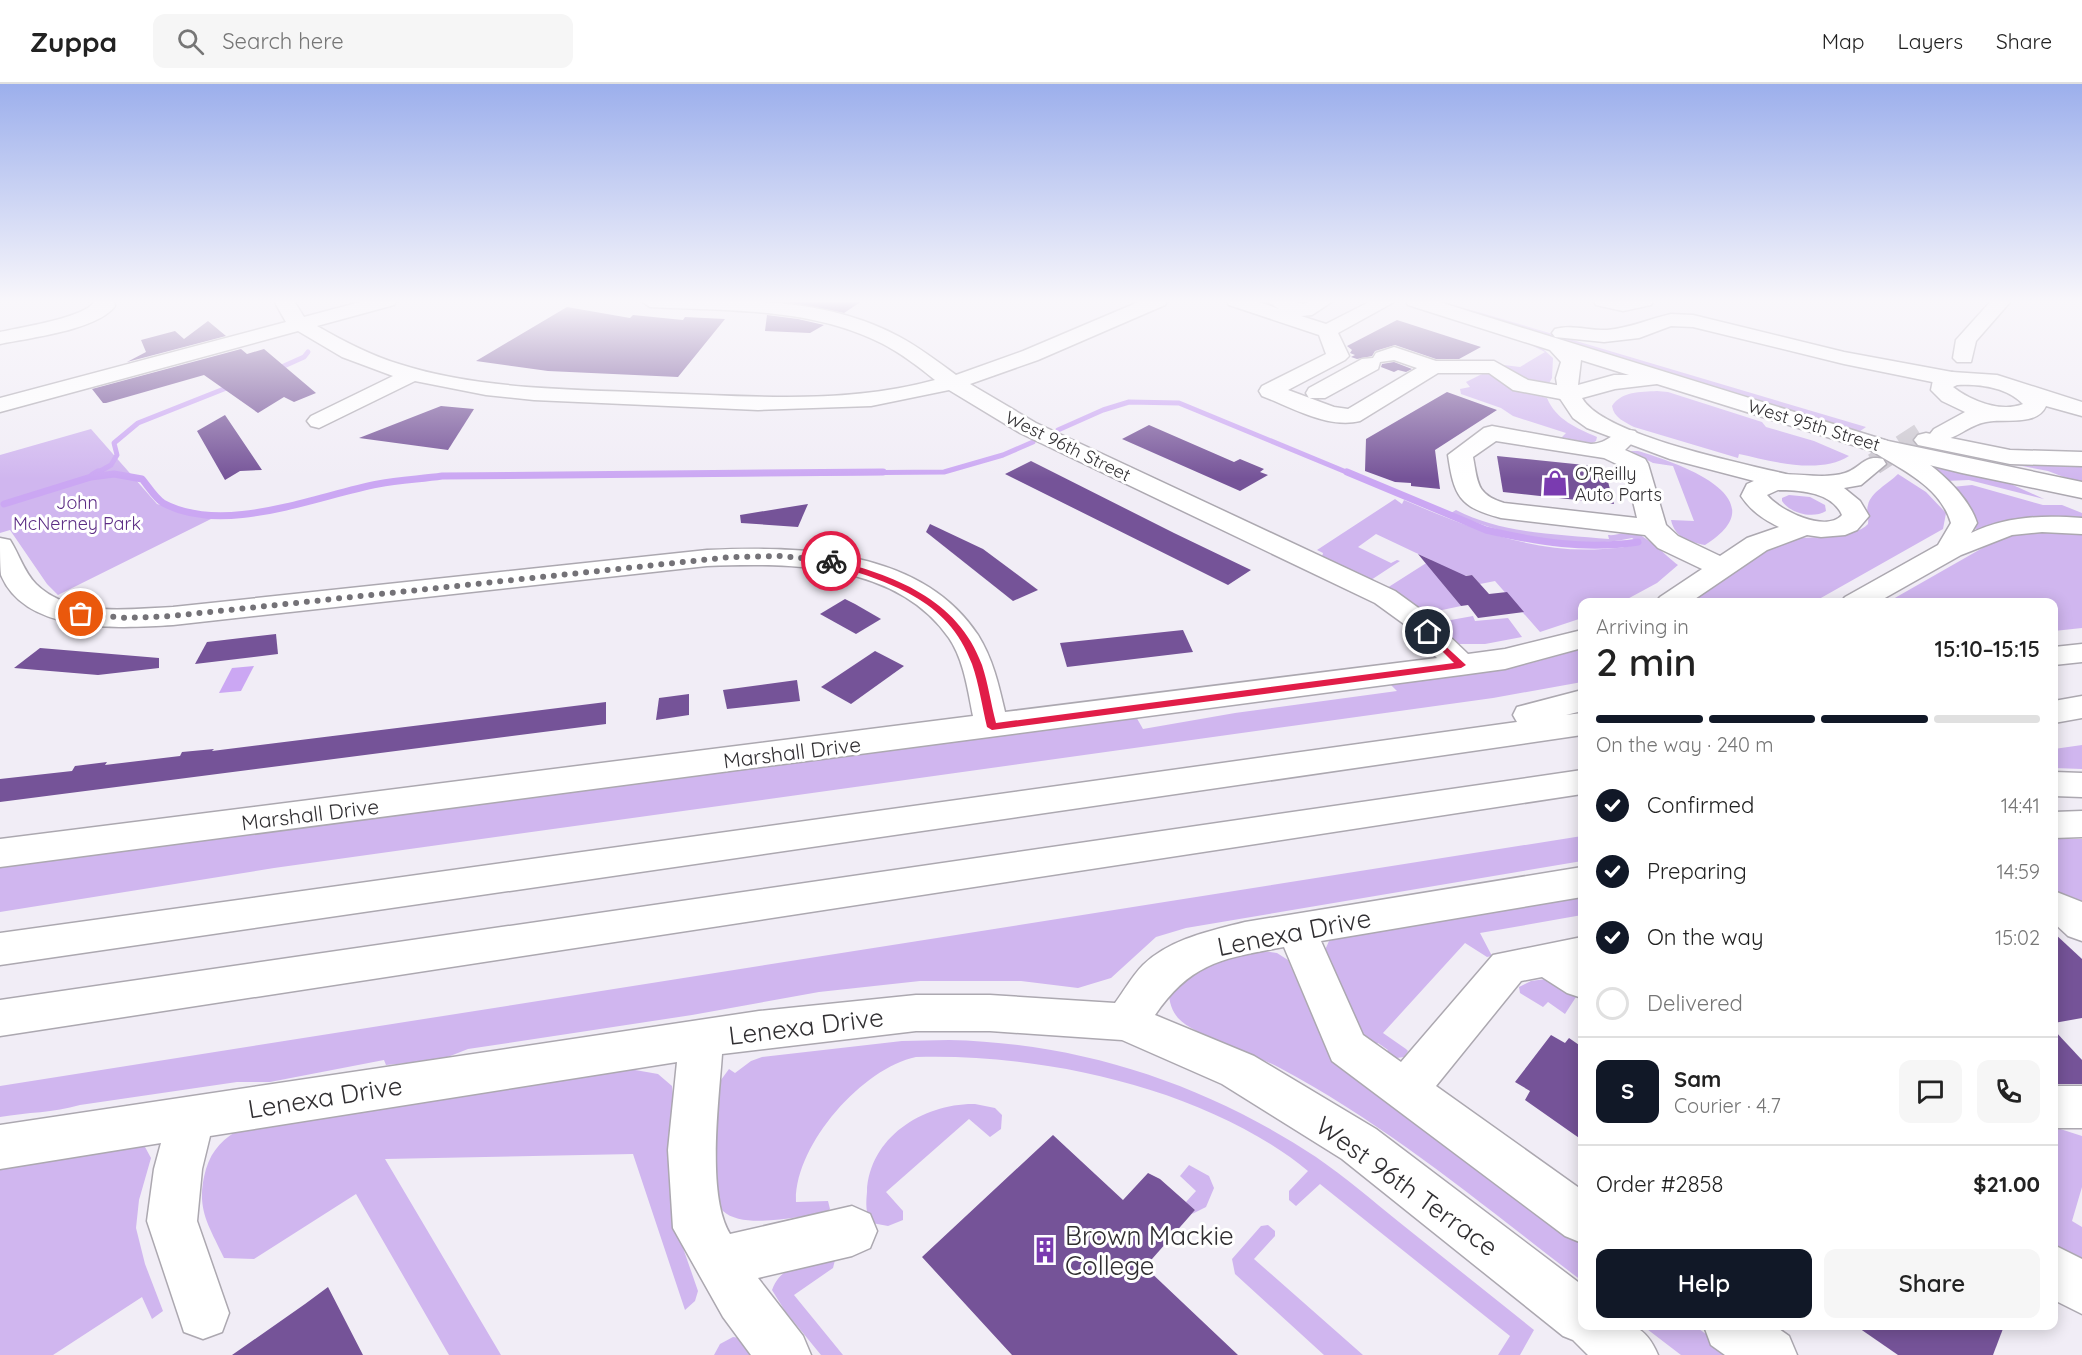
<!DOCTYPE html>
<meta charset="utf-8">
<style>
body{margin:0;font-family:Quicksand,sans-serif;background:#f6f6f6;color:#222;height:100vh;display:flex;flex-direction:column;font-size:22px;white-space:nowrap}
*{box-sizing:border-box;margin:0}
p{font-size:20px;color:#767676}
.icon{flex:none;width:33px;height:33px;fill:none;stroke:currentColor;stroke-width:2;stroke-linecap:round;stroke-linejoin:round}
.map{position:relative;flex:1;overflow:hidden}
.drawer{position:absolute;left:1578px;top:514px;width:480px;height:732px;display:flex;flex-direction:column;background:#fff;border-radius:12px;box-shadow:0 3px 15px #0003}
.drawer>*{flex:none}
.pin{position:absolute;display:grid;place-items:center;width:51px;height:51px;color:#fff;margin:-26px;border:3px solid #fff;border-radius:50%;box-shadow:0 2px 6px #0007}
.courier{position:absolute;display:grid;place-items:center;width:60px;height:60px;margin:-30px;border:4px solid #e11d48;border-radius:50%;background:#fff;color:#222;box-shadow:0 2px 8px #0007}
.headline em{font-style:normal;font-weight:600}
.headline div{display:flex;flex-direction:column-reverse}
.headline{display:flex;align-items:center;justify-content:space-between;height:102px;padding:0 18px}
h1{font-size:39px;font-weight:600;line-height:45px}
.bar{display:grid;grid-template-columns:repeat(4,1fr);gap:9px 6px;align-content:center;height:72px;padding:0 18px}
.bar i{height:8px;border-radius:4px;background:#e0e0e0}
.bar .active{background:#111827}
.bar p{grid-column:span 4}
.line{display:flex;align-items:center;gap:15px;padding:0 18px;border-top:2px solid #e0e0e0}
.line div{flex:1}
.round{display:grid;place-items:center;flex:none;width:63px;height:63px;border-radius:12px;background:#f6f6f6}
ol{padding:0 18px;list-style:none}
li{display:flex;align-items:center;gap:18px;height:66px}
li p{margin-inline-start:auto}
li .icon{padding:6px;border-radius:50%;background:#111827;color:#fff;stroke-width:4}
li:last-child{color:#767676}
li i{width:33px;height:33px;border:3px solid #e0e0e0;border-radius:50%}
.action{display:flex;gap:12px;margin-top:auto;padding:12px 18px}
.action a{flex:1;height:69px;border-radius:12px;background:#111827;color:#fff;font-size:24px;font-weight:600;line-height:69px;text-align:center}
.action a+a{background:#f6f6f6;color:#222}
header{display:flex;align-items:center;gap:36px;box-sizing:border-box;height:84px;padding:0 30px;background:#fff;border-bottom:2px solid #e0e0e0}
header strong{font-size:28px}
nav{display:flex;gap:33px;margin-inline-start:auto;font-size:21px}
.search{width:420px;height:54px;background:#f6f6f6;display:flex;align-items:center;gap:15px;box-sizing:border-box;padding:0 21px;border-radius:12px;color:#767676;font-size:22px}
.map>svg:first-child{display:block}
.green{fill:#d0b6ef}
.water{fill:#cba7f3}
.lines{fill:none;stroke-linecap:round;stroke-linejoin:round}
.stream-far1{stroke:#cba7f3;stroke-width:5}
.stream{stroke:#cba7f3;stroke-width:7}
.building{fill:#755398}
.minor-tunnel{stroke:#cbc7cf;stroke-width:22;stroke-dasharray:22 11;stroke-linecap:butt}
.minor-casing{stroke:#aca8b0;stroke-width:3}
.major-casing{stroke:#aca8b0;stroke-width:3}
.highway-casing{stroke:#aca8b0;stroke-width:3}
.minor{fill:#fff;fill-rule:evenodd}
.major{fill:#fff;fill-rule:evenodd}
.highway{fill:#fff;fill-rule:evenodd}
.route{fill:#e11d48}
.done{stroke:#747277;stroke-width:6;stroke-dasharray:0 10.8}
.labels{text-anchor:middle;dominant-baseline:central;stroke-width:6;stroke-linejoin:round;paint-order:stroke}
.far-street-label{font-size:18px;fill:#312f32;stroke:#fff}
.far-poi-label{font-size:18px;fill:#312f32;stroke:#fff;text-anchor:start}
.far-park-label{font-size:18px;fill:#5d2e85;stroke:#fff}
.street-label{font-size:21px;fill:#312f32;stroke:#fff}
.near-street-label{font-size:26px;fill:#312f32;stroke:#fff}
.near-poi-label{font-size:26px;fill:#312f32;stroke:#fff;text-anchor:start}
</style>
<header>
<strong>Zuppa</strong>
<div class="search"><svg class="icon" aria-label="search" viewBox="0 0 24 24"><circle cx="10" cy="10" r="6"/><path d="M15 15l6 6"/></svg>Search here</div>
<nav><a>Map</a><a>Layers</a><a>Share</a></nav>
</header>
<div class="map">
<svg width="2082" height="1271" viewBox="0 0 2082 1271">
<rect width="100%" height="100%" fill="#f1edf6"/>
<g class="green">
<path d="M1434,217l48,12 384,114 -10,7z"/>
<path d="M1519,255l24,10 10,9 -1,20 -4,7 -25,-6 -19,-14 16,2 25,-15z"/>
<path d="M1490,289l37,20 20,5c9,22 30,30 50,39l-1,4 -9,5 -27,-7 6,-6 -53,-17 -12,-8 -40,-14 -1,-5 10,-2 -4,-5 16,-8z"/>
<path d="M1657,307l11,1 94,30 4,5 48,14 35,15c-30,19 -78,5 -110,-2l-1,4 -104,-31c-9,-5 -20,-9 -22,-21 10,-15 28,-14 45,-15z"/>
<path d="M91,345l66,75 34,10 22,4 -155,77 -11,-11 -37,-54 -10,3v-78z"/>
<path d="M1630,367h8c40,12 143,47 67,94 -16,-3 -30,-7 -34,-25l23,1 -21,-55 -20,-3z"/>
<path d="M2017,381l65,1v18l-34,-13z"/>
<path d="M1936,383l68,14 40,18 -75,-19 -24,1 -15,-9z"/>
<path d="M1898,390l28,18 20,21 -3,16 -131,74h-124l87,-58h7l-3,-2 8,-4c21,-3 67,1 81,-15 1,-7 -2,-13 0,-19 3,-13 20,-21 30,-31z"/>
<path d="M1972,401l71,20h19l20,8v8l-104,9 -4,-2c2,-18 -10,-29 -22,-41z"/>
<path d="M1789,411l21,2 15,8 1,6c-13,8 -35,3 -44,-10v-3z"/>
<path d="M1395,415l7,5 2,-4c63,27 129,54 199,49 13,-1 25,-1 36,-6l-7,-5c-61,13 -125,-2 -181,-25l5,-3c46,24 102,24 153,29l-1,-4c11,1 16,-4 23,-3 13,1 35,24 47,33l-21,18 -37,20h-38v15l-42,14 -45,-51 -15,3 -8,-9 -33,4 22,27 -38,8 -36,-26 44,-28 -55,-26 -18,13 33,16 6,-3 3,1 -29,19 -49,-23 1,-4 -6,-3z"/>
<path d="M2040,447l42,1v96l-28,3v-28h-168l114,-65z"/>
<path d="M1473,532l2,5 33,-3 14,19 -37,7h-33l-18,-21z"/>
<path d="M1582,565v33l-89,16 -1219,170 -274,44v-46l1135,-151 8,14 92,-16 162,-22 -6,-6 140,-22z"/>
<path d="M2082,661v24l-28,-1v-19z"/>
<path d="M1582,752v25l-396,67 -30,9 -45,41 -33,10 -57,-7h-101l-101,11 -127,23 -224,34 -28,11 -54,5 -2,-5 -114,22h-33l-157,23c-27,8 -52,7 -80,12v-31z"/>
<path d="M2054,755h28v65l-28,-13z"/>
<path d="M1582,808v23l-102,18 12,23 -5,1 -22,-14 -82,90 23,16 2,2 -4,6 -7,1 -13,-4 4,-4 -10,-7 -4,4 -10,-9 -39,-88 4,-9 17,-6z"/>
<path d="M1262,867l15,2 11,7 37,86 21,24 236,174v37c-97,-74 -193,-155 -302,-213 -26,-14 -84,-31 -102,-50 -6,-7 -9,-16 -9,-25l17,-25z"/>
<path d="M1546,895l30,18 -11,17 -17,-12 -5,5 -23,-14 -1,-6 12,-6z"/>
<path d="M949,956c133,3 256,44 367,117 29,20 56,43 83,65 45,36 90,72 135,108l-14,25h-22l12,-19 -190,-152 -24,22 -7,-6v-9l19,-20c-100,-82 -264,-118 -392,-114 -54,11 -122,89 -120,145l32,-1 2,8 -4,4c-26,3 -83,17 -103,-2 -5,-6 -8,-14 -11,-22l6,-105 11,-15 6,4 16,-12 11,-4 140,-16z"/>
<path d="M618,983l40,7 14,12 2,19 -1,114 25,72 -3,10 -10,9 -52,-156 -248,5 116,196h-52l-93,-161 -102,65 -30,-1c-16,-34 -29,-50 -18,-89 6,-20 18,-31 36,-41z"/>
<path d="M975,1020l20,4 7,7 -1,14 -11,8 -21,-18 -83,73 17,19v9l-15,6 -16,-3c-7,-8 -6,-21 -5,-31 2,-55 57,-89 108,-88z"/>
<path d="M2054,1043l28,9v51l-10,34 10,6v39l-28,-17z"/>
<path d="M136,1060l9,3 6,11 -12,42 -3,28 9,36 18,47 -11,8 -10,-22 -89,58h-53v-196z"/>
<path d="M1189,1081l20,11 5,12 -8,19 -14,7 3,-4 -9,-8 10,-11 -16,-15z"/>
<path d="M1268,1141l7,6v5l-21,23 109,96h-39l-89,-81 -3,-15 29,-33z"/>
<path d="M835,1176l-2,8 -39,27 49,60h-22l-36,-44 -13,-21c10,-28 38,-26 63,-30z"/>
<path d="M1643,1242h52l39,29h-53z"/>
<path d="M733,1253l7,1 19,17h-45l6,-11z"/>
</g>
<path class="water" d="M254,582l-13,25 -22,2 13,-25z"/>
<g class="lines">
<g class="stream-far1">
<path d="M275,286l29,-13 4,-5"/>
<path d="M1058,346l45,-20 26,-8 50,1 172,71"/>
<path d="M95,390l16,-9 6,-10 -3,-12 24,-20 96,-38"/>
<path d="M695,390l249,-2 59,-17 30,-13"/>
</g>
<g class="stream">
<path d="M1347,388l139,58c51,12 100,20 152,12"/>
<path d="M93,391l5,-3"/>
<path d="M4,420l87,-27 23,-3 28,5c6,7 13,19 21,24 61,33 152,-7 215,-19 21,-4 43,-5 64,-8l441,-4"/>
</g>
</g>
<g class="building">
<path d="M780,217h82l-18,12z"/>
<path d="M567,223l63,11 3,-3 50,5 2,-3 40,2 -47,58 -130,-6 -72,-10z"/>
<path d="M767,231l31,4 26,6 -14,8 -45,-2z"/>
<path d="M1397,236l84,27 -22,12h-23l-41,-14 -20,6 -3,5 -15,3 -6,-2 4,-2 -5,-2 2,-3 -5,-4z"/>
<path d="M208,237l18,15 -99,26 19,-10 -5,-12 34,-9 9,8z"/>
<path d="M241,265l6,5 17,-5 52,44 -22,9 -10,-5 -26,16 -54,-38 -98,28h-3l-11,-14z"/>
<path d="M1394,278l18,7 -6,3 -8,-2 -4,2 -13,-5 1,-3z"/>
<path d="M1447,308l50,18 -62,40 5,39 -29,-3v-3l-16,-1 -30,-11 1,-32z"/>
<path d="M441,322l33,3 -26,41 -89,-12z"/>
<path d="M225,331l37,55 -22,1 -15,9 -28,-49z"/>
<path d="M1149,341l85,37 6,-3 24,10 -4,3 8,3 -28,16 -118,-52z"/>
<path d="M1497,372l107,11 10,37 -111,-12z"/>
<path d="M1031,377l143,72 77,37 -23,15 -223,-111z"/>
<path d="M808,420l-10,23 -57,-4 -1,-8z"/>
<path d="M930,440l53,25 55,41 -25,11 -87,-69z"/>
<path d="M1418,470l48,22 6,-1 17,19 18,-2 17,20 -46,6 -10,-13 -7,1z"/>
<path d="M845,515l10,5 26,15 -25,15 -36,-20z"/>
<path d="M1183,546l10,22 -126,15 -7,-24z"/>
<path d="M276,550l2,20 -83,10 12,-22z"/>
<path d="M40,564l119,10v10l-61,7 -84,-7z"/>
<path d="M875,567l29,15 -53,38 -30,-17z"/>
<path d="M797,596l3,21 -73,8 -4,-19z"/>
<path d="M689,610v21l-33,5 3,-22z"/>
<path d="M606,618v22l-606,78v-23l72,-8 3,-5 32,-4 -2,3 75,-9 2,-4 32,-3 -2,2z"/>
<path d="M2054,849l28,26v59l-28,5z"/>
<path d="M2054,946l28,30v24h-28z"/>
<path d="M1551,951l14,8 4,-5 13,9v93l-57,-40 5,-9 -15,-9z"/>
<path d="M1053,1051l70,65 25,-27 12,6 35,31 -50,57 93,88h-226l-90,-98z"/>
<path d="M328,1203l35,68h-131l73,-51z"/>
<path d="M1856,1242h148l-11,29h-95z"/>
</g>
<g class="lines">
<path class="minor-tunnel" d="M1874,380l54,-35"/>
<g class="minor-casing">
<g id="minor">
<path d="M94,217h20l1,5c-17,24 -87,32 -115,38v-12c18,-4 89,-15 94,-31z"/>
<path d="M274,217h20l10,16 60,-16h32l-2,4 -77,21c26,15 53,29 82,38 81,26 172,25 256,29 93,3 190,12 280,-13 -16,-13 -33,-26 -52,-36 -72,-37 -155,-33 -233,-37l-9,-6c87,0 178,-7 257,35 21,11 39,25 58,39l67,-24 118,-50h26l-2,4 -127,55 -68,24 66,39 359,168 29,21 44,42 37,-5 77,-19v18l-77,21 -44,6 -1461,192v-28l973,-123c-5,-25 -9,-56 -24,-78 -53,-76 -159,-75 -242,-72l-534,59c-52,3 -147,10 -172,-50 -1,-10 -1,-26 -1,-37l10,2c9,14 14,32 26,44 35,34 92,25 137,23l534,-57c93,-4 214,-2 271,85 15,24 21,51 27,77l432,-54 -33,-34 -29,-21 -355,-170 -71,-43 -78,16 -113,4 -224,-10 -48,-5 -71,-14 -96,47 -8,-2 -4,-5 4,-5 82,-40 -51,-19 -44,-26 -298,81v-14l286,-76z"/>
<path d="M1227,217h29l23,8 -11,-7 27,-1 8,3 6,-3h24l-21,14 -11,1 25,8 45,-23h25l-58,32 11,23 -4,4 -57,30 46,17 14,2 69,-41 -23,-8 -14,2 -2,7 -53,29h-16l-3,-5 3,-5 53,-29 11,-1 3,-5 18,-6 42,14h58l34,19 51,9 3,5 -3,5 -8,2 -58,-11 -24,-17h-51l-78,48c-32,8 -69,-14 -98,-25l-3,-5 3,-5 64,-32 -7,-19 -90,-30z"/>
<path d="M1594,217h59l-2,4 -28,6 -27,-6z"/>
<path d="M1991,217h20l-35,40 -5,21h-14l-4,-4 3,-18z"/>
<path d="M1952,288l45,3 85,27v14l-36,-10c-9,21 -43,12 -60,16 -19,3 -33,22 -52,17l-4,-5 4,-5 31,-17 -23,-11 -11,-11 2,-10zM1957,301c23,-1 49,2 66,19 -22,9 -52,-3 -70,-17z"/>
<path d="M1492,342l99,18c20,0 24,-18 44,-13l4,5 -14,14 20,9 3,5 18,61 12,11 42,20 27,-18 32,-11c-16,-8 -28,-16 -38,-31l6,-12c9,-4 18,-8 27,-9 23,-3 48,5 71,-2 16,-5 19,-19 38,-14l3,5 -25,21 -17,3 16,13 9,15 -12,14 -12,5 -24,2 -14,-2 -40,15 -78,53h-34l5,-6 42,-28 -44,-21 -13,-13 -144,-17c-42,-11 -47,-22 -53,-63l36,-27zM1496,357l108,17 21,10 12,50 -133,-15c-28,-9 -26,-20 -31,-46zM1778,406c22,0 54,2 64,25 -16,18 -62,-4 -75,-20z"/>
<path d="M2082,727v26l-28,1v-26z"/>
<path d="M1582,783v30l-261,44 42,94 38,27 92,-107 89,-18v61l-15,-5 -25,-16 -21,4 -85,105 146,104v53l-17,-7 -233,-175 -48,-114c-60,11 -93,15 -129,68l99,41 122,73 206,156v41c39,0 59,-11 76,29h-70l-15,-15 -10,-4 -221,-177 -120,-75 -100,-44 -132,-9h-74l-194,23c-3,46 -16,141 8,180l122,-28 18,8 7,17 -7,17 -18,8 -94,22 45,58 8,19h-60l-28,-38 -50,-89 -5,-78 9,-88 -467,74 -8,33 -5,52 32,92 -7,19 -19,7 -19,-7 -37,-111 7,-52 7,-26 -161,26v-44l759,-114 157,-16h74l125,8c9,-12 17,-27 28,-38 27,-26 67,-34 102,-43z"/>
<path d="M2054,807l28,11v39l-14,-5 -14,-13z"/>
<rect x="2054" y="1002" width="28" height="42"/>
<path d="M2054,1161l28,14v55l-28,-14z"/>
<path d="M1704,1242h71l14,10 8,19h-72l-14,-10z"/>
</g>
</g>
<g class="major-casing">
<g id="major">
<path d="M1406,217h30l452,140 194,41v16l-120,-25 -90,-22 -215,-67 -42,5 -33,9c22,39 170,67 216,79l4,5 -4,5 -9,3 -119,-31 -83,-31 -14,-10 -14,-21 -3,-19 5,-16 -11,-12 -142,-45zM1581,276l48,15h-15l-36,10z"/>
<path d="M1671,230l22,1 151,37 108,20 8,2 3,5 -3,5 -8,2 -108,-22 -151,-37 -22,-1 -32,12 -35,4 -49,-5 -3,-4 3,-4c17,-5 35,2 52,1 23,-2 42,-11 64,-16z"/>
</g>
</g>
<g class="highway-casing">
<g id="highway">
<path d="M1926,349l84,17 72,2v14l-72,-2 -92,-19 -4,-5 4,-5z"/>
<path d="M1880,355c35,8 86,49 97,84l-6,10c36,-17 72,-18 111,-15v16l-40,-2 -30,3 -51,20 -85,48h-36l5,-6 93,-52 13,-22c-11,-37 -49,-53 -79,-72l-4,-5 4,-5z"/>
<path d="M2082,560v18l-28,3v-18z"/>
<path d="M1582,606v21l-16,4 16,-2v22l-1582,230v-32l1517,-211 -4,-7 4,-8z"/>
<path d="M2082,612v22l-28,5v-22z"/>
<path d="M1582,686v24l-1582,242v-36z"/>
<path d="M2054,688l28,1v24l-28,-1z"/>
</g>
</g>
<use href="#minor" class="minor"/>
<use href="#major" class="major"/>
<use href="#highway" class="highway"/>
</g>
<linearGradient id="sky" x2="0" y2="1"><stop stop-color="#9cafec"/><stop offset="0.55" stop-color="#f9f7fb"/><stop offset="1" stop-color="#f9f7fb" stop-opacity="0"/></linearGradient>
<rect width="2082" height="395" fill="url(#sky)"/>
<path class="route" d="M831,475c61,16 127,39 151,106 6,18 9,39 14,58l458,-60 -29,-29v-4h3l38,35 -5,3 -469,62 -5,-3c-5,-21 -8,-43 -15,-63 -24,-66 -84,-82 -144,-101z"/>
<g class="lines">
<path class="done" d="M81,530l45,4 46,-2 559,-59 50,-1 50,5"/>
</g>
<defs>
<g id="shop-bare" transform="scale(2.07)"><path d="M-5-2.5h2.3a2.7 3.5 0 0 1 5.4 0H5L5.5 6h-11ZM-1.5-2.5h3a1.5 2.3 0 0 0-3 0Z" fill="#7a3bb0" stroke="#fff" stroke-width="2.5" paint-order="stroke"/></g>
<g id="building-bare" transform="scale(2.07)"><path d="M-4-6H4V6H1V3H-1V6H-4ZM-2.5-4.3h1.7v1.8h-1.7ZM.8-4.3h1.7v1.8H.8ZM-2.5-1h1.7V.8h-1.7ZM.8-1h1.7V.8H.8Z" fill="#7a3bb0" stroke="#fff" stroke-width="2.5" paint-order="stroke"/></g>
</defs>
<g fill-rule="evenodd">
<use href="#shop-bare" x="1555" y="399"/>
<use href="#building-bare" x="1045" y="1166"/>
</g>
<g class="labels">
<g class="far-street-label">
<text transform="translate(1814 341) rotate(17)">West 95th Street</text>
<text transform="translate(1068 362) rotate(26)">West 96th Street</text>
</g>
<g class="far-poi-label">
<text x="1575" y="389">O'Reilly<tspan x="1575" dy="21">Auto Parts</tspan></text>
</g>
<g class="far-park-label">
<text x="77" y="418">John<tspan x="77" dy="21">McNerney Park</tspan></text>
</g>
<g class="street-label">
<text transform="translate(792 668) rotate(-7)">Marshall Drive</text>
<text transform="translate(310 730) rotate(-7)">Marshall Drive</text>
</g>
<g class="near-street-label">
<text transform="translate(1294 848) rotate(-11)">Lenexa Drive</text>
<text transform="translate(806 942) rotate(-7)">Lenexa Drive</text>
<text transform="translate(325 1013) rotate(-9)">Lenexa Drive</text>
<text transform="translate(1407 1102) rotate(36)">West 96th Terrace</text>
</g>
<g class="near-poi-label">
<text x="1065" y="1151">Brown Mackie<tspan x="1065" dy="30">College</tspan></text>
</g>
</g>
</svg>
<div class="pin" style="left:81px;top:530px;background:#ea580c"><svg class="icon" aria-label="bag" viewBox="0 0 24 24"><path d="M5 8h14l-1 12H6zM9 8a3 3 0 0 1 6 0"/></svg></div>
<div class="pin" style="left:1428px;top:548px;background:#1f2937"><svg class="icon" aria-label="home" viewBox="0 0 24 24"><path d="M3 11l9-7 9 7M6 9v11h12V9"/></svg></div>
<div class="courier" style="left:831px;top:477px"><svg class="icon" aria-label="bike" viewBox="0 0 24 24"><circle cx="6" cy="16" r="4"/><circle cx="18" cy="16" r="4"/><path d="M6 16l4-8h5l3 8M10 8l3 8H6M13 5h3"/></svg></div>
<section class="drawer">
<div class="headline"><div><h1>2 min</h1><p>Arriving in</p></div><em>15:10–15:15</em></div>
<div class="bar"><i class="active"></i><i class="active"></i><i class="active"></i><i></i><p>On the way · 240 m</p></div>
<ol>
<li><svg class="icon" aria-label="check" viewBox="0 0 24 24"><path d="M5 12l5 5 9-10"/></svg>Confirmed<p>14:41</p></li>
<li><svg class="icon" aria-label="check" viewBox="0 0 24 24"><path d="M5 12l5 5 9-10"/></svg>Preparing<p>14:59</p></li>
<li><svg class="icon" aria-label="check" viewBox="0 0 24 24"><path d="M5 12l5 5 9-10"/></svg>On the way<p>15:02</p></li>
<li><i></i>Delivered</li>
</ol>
<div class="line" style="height:108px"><b class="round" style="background:#111827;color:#fff">S</b><div><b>Sam</b><p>Courier · 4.7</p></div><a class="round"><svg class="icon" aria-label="chat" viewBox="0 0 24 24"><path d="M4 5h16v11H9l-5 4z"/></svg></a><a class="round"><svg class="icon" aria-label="phone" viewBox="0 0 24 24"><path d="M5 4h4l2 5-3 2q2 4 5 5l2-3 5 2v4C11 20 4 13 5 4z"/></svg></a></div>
<div class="line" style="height:78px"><div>Order #2858</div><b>$21.00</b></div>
<div class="action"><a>Help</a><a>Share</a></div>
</section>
</div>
